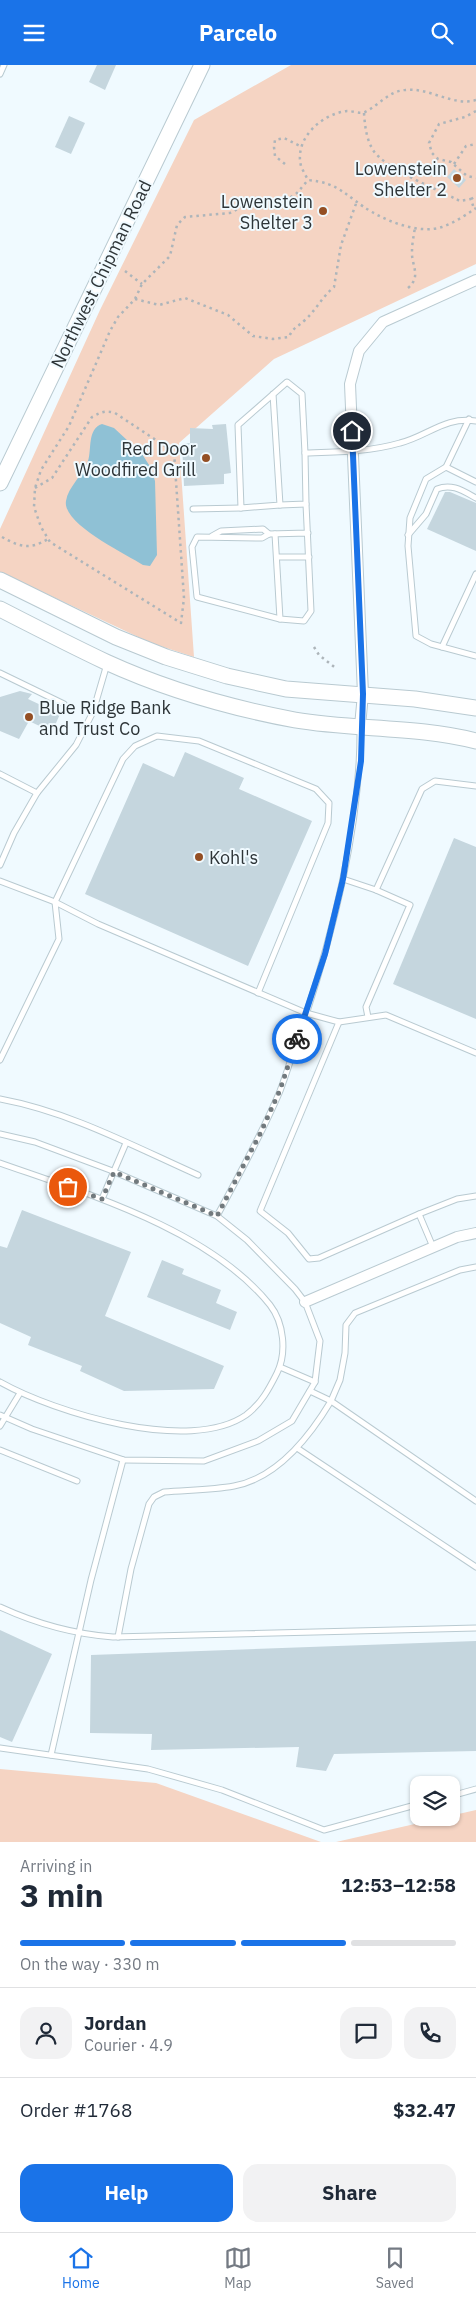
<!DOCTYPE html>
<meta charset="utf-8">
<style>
body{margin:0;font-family:"IBM Plex Sans",sans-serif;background:#f2f2f3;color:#1f2937;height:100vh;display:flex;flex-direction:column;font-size:19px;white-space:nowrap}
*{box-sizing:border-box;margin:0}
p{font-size:16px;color:#747a83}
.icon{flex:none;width:28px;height:28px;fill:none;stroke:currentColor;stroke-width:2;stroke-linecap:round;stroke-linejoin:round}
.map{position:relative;height:1777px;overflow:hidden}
.details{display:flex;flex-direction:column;background:#fff;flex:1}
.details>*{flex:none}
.controls{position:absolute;left:410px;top:1711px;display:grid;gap:10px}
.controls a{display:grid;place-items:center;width:50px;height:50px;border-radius:10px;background:#fff;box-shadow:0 1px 4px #0004;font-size:25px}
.pin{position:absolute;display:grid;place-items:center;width:42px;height:42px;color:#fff;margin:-21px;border:2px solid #fff;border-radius:50%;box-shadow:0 1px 5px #0007}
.courier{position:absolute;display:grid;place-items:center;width:50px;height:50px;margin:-25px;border:4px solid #1a73e8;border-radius:50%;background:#fff;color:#222;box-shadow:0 1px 6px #0007}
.overview em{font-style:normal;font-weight:800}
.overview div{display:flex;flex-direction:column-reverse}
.overview{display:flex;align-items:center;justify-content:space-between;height:85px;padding:0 20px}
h1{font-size:32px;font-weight:800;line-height:38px}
.bar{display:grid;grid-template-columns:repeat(4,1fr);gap:8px 5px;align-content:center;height:60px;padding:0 20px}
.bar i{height:6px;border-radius:4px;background:#e0e1e3}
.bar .selected{background:#1a73e8}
.bar p{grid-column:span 4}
.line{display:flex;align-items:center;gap:12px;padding:0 20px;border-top:1px solid #e0e1e3}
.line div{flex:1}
.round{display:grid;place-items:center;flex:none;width:52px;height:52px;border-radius:15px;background:#f2f2f3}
.cta{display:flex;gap:10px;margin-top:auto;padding:10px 20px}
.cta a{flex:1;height:58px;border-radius:15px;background:#1a73e8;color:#fff;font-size:20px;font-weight:800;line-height:58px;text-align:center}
.cta a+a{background:#f2f2f3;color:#1f2937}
header{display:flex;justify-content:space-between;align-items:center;height:65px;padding:0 20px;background:#1a73e8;color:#fff;font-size:22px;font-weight:800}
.tab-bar{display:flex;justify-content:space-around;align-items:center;height:70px;border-top:1px solid #e0e1e3;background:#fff;font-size:14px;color:#747a83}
.tab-bar a{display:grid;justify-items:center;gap:2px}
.tab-bar .selected{color:#1a73e8}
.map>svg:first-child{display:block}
.green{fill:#f5d4c3}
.water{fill:#8fc1d5}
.building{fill:#c5d6de}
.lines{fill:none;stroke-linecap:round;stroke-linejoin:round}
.lane-casing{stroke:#b9cad1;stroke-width:7}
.street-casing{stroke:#b9cad1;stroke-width:12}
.secondary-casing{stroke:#b9cad1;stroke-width:17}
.path{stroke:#adb5ba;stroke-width:2.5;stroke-dasharray:2.5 4;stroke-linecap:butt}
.lane{stroke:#fff;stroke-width:5}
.street{stroke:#fff;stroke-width:10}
.secondary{stroke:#fff;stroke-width:15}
.done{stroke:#727a7e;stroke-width:5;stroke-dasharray:0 9}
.route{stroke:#1a73e8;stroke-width:6}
.poi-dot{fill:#944f24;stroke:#f0faff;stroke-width:2}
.labels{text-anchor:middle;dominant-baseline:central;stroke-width:4;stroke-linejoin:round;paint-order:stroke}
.poi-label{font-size:18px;fill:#2e3538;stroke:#f0faff;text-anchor:end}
.street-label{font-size:18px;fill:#2e3538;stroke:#f0faff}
</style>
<header><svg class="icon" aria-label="menu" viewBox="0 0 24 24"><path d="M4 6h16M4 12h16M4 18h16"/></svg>Parcelo<svg class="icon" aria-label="search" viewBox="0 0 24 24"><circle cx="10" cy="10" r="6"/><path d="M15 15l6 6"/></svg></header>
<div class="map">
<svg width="476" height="1777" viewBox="0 0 476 1777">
<rect width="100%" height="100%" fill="#f0faff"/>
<g class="green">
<path d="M291,0h185v199l-202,95 -95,84 15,214 -43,-14 -151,-71v-43l100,-219 94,-190z"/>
<path d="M0,1704l156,14 165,59h-321z"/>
<path d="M476,1745v32h-140z"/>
</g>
<path class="water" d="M102,359l12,4 28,26 9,14 4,13 2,74 -7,11 -7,-1c-17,-11 -81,-41 -77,-64 2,-14 17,-26 22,-40 4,-12 -1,-32 14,-37z"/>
<g class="building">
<path d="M97,0h19l-11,25 -16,-8z"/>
<path d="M69,51l16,7 -14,31 -16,-7z"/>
<path d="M454,104l12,11 -7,8 -12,-11z"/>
<path d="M226,359l5,49 -7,1v10l-40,2 -2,-42 8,-1v-15l23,1 -1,-4z"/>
<path d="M445,427h5l26,11v48l-49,-22z"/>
<path d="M20,626l12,3 -4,5 32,15 -8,18 -23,-11 -10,18 -19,-8v-34z"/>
<path d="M185,687l59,26 -5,11 73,32 -64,145 -163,-72 58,-131 31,14z"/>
<path d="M454,773l22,9v172l-83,-35z"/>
<path d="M22,1145l109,42 -26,64 119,50 -10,23 -90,2 -44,-20 2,-5 -54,-21 3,-8 -31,-14v-77l7,2z"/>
<path d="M162,1195l22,9 -2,5 39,16 -5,13 21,9 -7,18 -83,-33z"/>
<path d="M0,1565l52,24 -40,88 -12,-5z"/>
<path d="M476,1576v110l-142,3 -8,17 -30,-4 3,-20 -148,3 1,-16 -62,-1 1,-78z"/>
</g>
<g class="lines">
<g class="lane-casing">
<g id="lane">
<path d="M0,9l4,-9"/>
<path d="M273,329l7,111 -39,3 -3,-83 49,-43 15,12 3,59c32,-1 64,-1 95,-10 28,-7 45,-27 76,-22"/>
<path d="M469,354l-23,48 -20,12 -16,39 -2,28 8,90 15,8 45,12"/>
<path d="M446,402l30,15"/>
<path d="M306,439l5,107 -7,10 -24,-2 -83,-22 -5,-50 5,-10 65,1 7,-4 39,-1"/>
<path d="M280,440l26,-1 -1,-51"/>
<path d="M193,444l48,-1"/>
<path d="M275,469l5,85"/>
<path d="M408,470l18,-21 11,-25c15,-6 26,2 39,9"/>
<path d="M212,471l9,-5 42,-2 6,5"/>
<path d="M277,492h32"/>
<path d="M442,582l34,-73"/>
<path d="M0,608l64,31"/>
<path d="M0,709l37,19"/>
<path d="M0,800l14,-32 23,-40 39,-48 17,-33 14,-48"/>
<path d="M343,814l33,11 46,-101 13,-8 41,5"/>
<path d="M0,816l55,21 43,22 208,89 33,9 47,-7 90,38"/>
<path d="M368,952l-2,-10 44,-102 -34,-15"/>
<path d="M339,957l-79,189 28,22 21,26 10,-1 100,-44"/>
<path d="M0,995l59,-121 -4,-37 68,-143 12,-13 22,-10 42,5 117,48 13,14 -1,20 -70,170"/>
<path d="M0,1034c70,13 133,47 198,76"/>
<path d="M0,1069l35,8 75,28 107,46 30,24 48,49 10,13 15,39 -5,41 -23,39 -34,20 -54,20 -80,-1 -92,-31 -32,-14"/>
<path d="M0,1098c88,31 210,67 270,142 14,18 17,48 7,68 -8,16 -16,31 -31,42 -56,39 -191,-2 -246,-33"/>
<path d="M102,1134l24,-56"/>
<path d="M217,1151c22,-41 45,-82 63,-125 8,-21 14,-43 22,-64 31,-93 59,-201 58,-300"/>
<path d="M433,1182l-14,-33 38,-15 19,-3"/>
<path d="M280,1302l35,15"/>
<path d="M310,1326l21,10 9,-21 5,-27 1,-28 9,-12 105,-43 16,-3"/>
<path d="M0,1361l20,-33"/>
<path d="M297,1383l179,119"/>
<path d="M0,1385l77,31"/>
<path d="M0,1542c37,17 72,27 113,30l363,-9"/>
<path d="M118,1572l13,-68 18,-65 5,-7 10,-5c23,-2 48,-2 70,-6 43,-8 76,-50 97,-85l145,100"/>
<path d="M0,1683l148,21 74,21 102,40 95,-26"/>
<path d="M51,1690l40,-175 32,-120"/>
<path d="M451,1731l25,-7"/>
</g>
</g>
<g class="street-casing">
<g id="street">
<path d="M360,661l3,-32 -13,-310 9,-33 24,-29 93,-42"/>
<path d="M305,1237l152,-65 19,-4"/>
</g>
</g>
<g class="secondary-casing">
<g id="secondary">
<path d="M0,418l202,-418"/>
<path d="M0,515l116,57 50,20 61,19 59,13 129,10 61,9"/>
<path d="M0,544c35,18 70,36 106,53 59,27 125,46 189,58 59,10 123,6 181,21"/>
</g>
</g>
<g class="path">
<path d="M476,35c-22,7 -47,-13 -71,-10 -16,1 -26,15 -40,22 -5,2 -12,-1 -18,-1 -26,3 -53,28 -46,55 2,5 5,10 7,14 33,3 38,17 64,32 19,11 49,22 70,15 12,-4 24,-12 34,-19"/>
<path d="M476,46l-11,6 -26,7 -10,19 3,10 6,6 13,3 16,14 9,2"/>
<path d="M364,48c1,13 2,25 9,37 11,18 63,39 83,49l4,2 11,-2 3,10"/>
<path d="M285,99l-10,-8 -1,-9 1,-7 9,-2 18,9"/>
<path d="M454,99l12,-18 10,-2"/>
<path d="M471,134l5,-3"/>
<path d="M125,206l17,13"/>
<path d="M408,223c14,-12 3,-23 4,-37 0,-8 2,-16 3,-24"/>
<path d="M135,234l24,6 26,-7 43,17 25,21 20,3 16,-2c4,-10 9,-10 16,-17 11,-10 17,-23 29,-33l7,-42 16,-44"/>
<path d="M35,423l17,-10 40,-61c9,-5 14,-7 23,-4l59,39 10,146 -3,25 -131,-81 -9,-15 -7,-20 1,-19 6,-18 28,-44 41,-95 8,-14 17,-18 7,-15 28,-28 7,-31 8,-8 45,-4 21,-11 37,-3 9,-6 11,-13"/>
<path d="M2,472c18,10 28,13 46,2"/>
<path d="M314,582l5,8 18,14"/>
</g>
<use href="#lane" class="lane"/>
<use href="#street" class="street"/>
<use href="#secondary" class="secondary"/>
</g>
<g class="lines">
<path class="done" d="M68,1122l34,12 12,-27 103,44 43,-82 20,-44 17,-51"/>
<path class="route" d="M297,974l28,-85 18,-75 18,-118 2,-67 -11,-263"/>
</g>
<g class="poi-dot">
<circle cx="457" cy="113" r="5"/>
<circle cx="323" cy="146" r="5"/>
<circle cx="206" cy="393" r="5"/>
<circle cx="29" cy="652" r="5"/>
<circle cx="199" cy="792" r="5"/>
</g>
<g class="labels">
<g class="poi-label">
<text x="447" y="103">Lowenstein<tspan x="447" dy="21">Shelter 2</tspan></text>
<text x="313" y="136">Lowenstein<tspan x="313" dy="21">Shelter 3</tspan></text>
<text x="196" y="383">Red Door<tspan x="196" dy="21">Woodfired Grill</tspan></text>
<text x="39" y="642" text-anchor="start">Blue Ridge Bank<tspan x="39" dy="21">and Trust Co</tspan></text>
<text x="209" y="792" text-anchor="start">Kohl's</text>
</g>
<g class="street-label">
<text transform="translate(101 209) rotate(-64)">Northwest Chipman Road</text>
</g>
</g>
</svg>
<div class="controls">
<a><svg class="icon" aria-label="layers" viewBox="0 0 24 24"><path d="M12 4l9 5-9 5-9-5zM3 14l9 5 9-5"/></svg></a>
</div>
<div class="pin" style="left:68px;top:1122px;background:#ea580c"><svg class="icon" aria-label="bag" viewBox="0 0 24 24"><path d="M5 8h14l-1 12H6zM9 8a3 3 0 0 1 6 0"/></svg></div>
<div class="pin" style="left:352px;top:366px;background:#1f2937"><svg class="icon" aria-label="home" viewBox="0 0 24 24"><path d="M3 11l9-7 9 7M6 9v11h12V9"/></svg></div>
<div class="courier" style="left:297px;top:974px"><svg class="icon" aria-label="bike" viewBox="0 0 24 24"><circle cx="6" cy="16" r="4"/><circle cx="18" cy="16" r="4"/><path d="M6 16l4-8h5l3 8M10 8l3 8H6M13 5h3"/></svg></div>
</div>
<section class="details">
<div class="overview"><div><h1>3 min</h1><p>Arriving in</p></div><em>12:53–12:58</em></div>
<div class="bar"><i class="selected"></i><i class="selected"></i><i class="selected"></i><i></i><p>On the way · 330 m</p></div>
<div class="line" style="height:90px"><a class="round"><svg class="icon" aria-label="person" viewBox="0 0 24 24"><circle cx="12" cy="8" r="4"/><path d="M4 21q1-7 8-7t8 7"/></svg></a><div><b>Jordan</b><p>Courier · 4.9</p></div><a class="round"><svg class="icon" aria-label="chat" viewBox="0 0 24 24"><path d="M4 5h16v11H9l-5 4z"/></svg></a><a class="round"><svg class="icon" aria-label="phone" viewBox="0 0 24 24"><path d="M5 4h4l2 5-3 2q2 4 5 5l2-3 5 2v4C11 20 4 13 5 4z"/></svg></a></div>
<div class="line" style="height:65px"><div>Order #1768</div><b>$32.47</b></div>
<div class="cta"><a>Help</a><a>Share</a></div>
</section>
<nav class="tab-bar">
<a class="selected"><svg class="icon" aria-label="home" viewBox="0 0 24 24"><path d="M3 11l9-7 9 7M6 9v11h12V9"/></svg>Home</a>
<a><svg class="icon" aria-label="map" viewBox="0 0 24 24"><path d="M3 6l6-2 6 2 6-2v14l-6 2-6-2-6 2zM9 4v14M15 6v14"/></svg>Map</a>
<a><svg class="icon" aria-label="saved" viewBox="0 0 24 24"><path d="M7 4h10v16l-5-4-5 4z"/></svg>Saved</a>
</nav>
